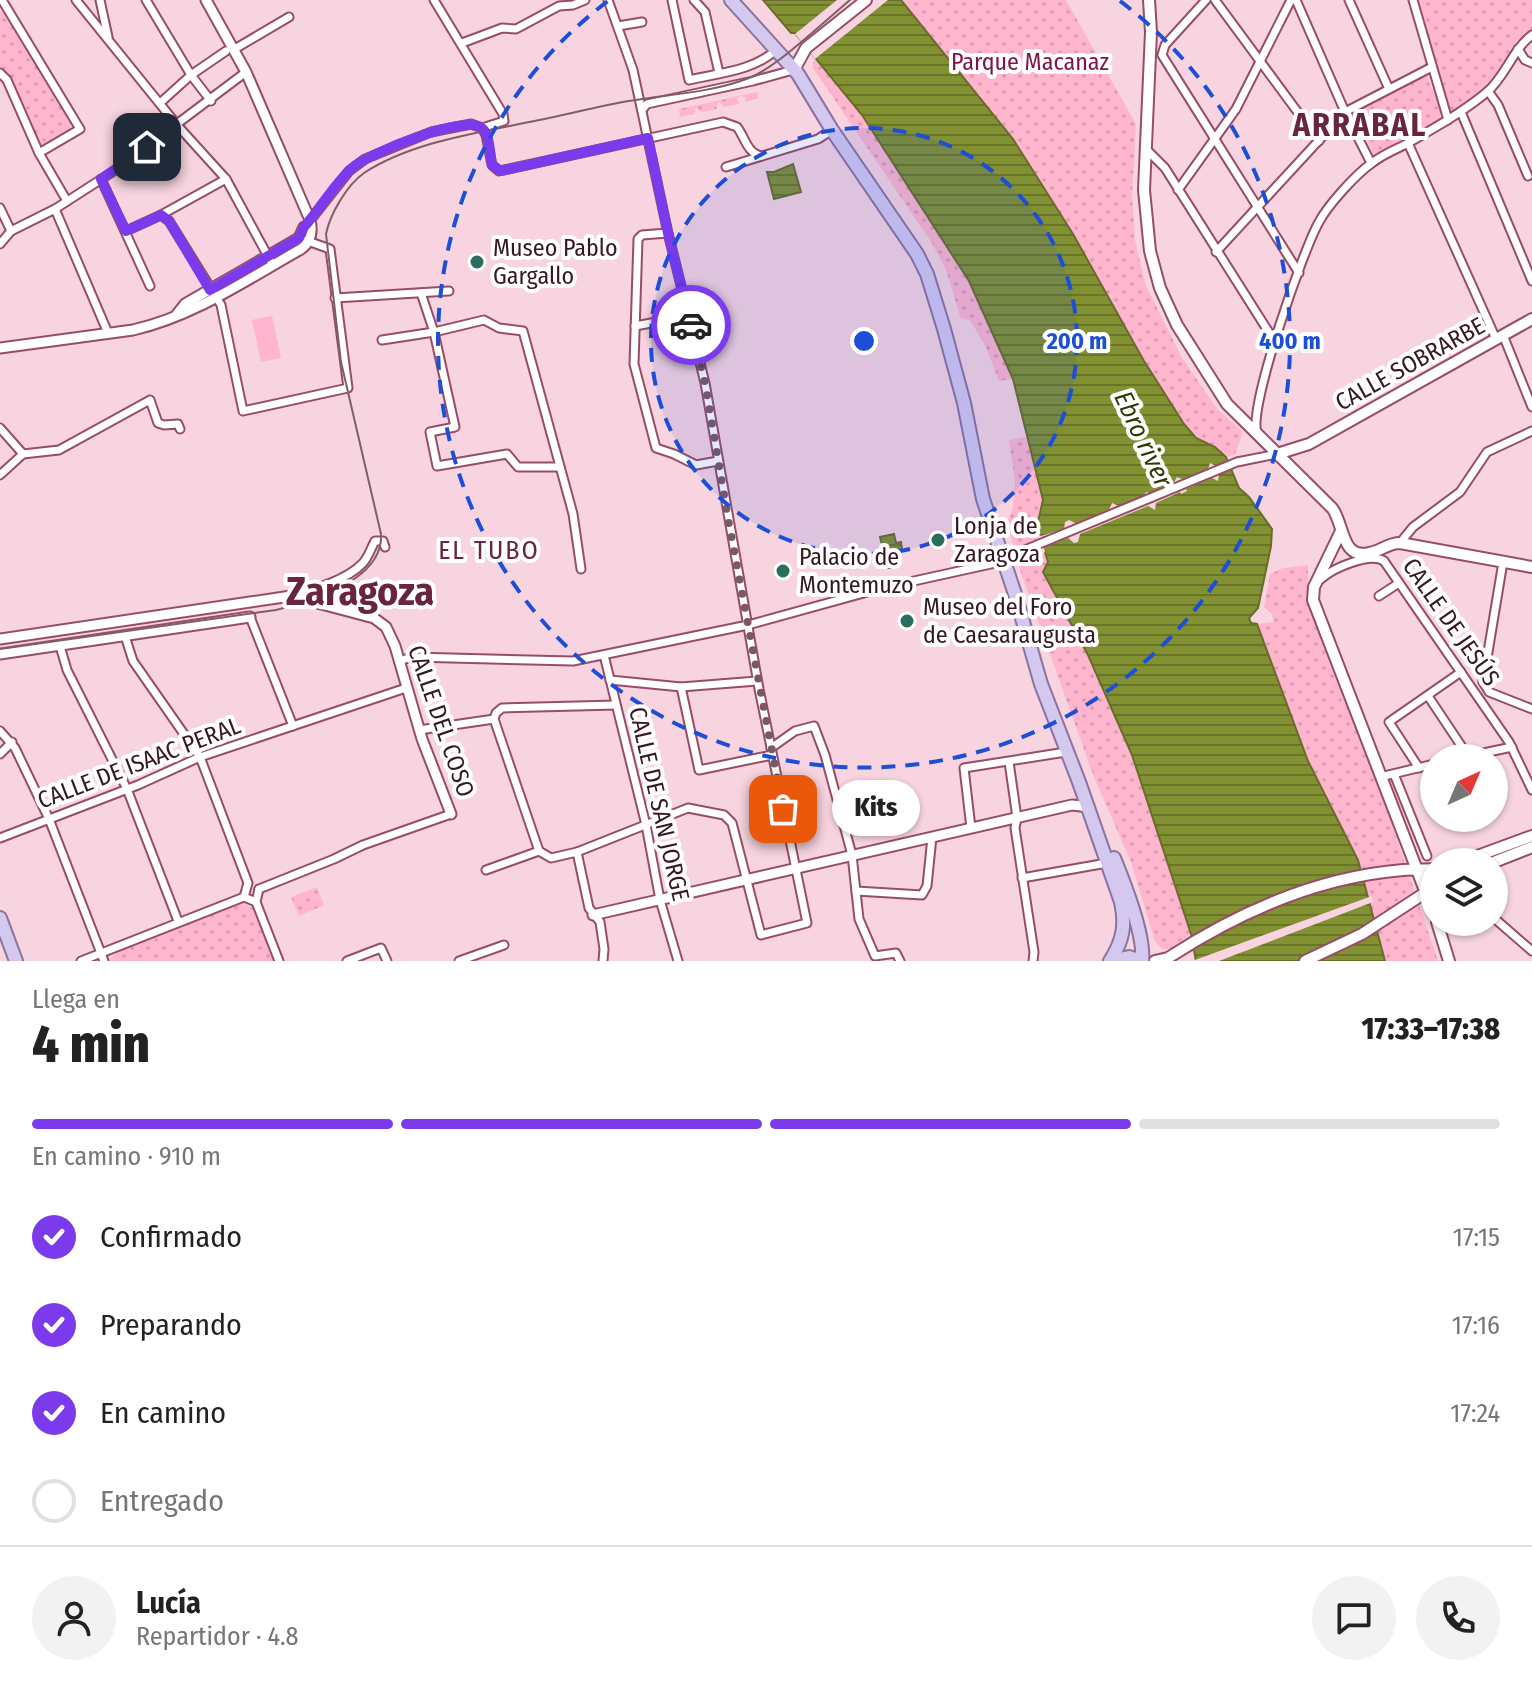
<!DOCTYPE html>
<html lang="es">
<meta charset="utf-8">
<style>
body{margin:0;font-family:"Fira Sans Condensed",sans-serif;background:#f2f2f2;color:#222;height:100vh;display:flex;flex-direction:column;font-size:30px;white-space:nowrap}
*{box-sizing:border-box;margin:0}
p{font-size:26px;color:#767676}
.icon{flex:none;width:44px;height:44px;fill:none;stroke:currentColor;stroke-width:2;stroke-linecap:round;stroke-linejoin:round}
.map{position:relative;height:961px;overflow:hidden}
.details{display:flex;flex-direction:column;background:#fff;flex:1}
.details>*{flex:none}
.needle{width:52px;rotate:44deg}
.controls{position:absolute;left:1420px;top:744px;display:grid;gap:16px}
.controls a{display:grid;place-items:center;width:88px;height:88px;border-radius:50%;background:#fff;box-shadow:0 2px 6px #0004;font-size:40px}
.pin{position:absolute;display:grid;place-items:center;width:68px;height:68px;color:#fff;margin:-34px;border-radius:16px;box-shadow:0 4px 12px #0006}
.courier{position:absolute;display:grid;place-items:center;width:80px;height:80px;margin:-40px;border:6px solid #7c3aed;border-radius:50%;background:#fff;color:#222;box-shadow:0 2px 10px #0007}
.bubble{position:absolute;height:56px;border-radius:28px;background:#fff;box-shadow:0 2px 6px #0004;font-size:26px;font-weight:800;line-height:56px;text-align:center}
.head em{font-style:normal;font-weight:800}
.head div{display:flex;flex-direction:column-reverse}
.head{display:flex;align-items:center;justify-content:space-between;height:136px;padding:0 32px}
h1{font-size:52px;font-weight:800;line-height:60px}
.bar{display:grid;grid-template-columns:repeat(4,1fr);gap:12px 8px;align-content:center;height:96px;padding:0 32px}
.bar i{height:10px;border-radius:6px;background:#e0e0e0}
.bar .current{background:#7c3aed}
.bar p{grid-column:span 4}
.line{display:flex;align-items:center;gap:20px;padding:0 32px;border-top:2px solid #e0e0e0}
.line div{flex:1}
.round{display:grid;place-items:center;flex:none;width:84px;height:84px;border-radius:42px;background:#f2f2f2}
ol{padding:0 32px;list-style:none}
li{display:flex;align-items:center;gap:24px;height:88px}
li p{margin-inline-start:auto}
li .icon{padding:8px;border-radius:50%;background:#7c3aed;color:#fff;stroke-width:4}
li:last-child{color:#767676}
li i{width:44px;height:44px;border:4px solid #e0e0e0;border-radius:50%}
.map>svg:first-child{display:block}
.green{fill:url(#green-dots)}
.pitch{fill:#feb5cd}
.water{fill:url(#water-rules);stroke:#6b6c2c;stroke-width:2}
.pier{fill:#f7d4df}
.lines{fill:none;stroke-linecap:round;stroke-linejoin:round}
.minor-casing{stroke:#974d68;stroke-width:11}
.tertiary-casing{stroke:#974d68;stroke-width:13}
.secondary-casing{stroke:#974d68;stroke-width:14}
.primary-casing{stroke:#8a73a0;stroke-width:16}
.minor{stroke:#fff;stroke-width:7}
.tertiary{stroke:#fff;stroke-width:9}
.secondary{stroke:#fff;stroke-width:10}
.primary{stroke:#d4c8ef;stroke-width:12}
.tram{stroke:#7f5e69;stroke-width:2}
.done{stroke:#7a5964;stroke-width:8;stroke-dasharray:0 14.4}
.route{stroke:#7c3aed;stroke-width:10}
.ring{fill:none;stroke:#1d4ed8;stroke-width:4;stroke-dasharray:14 10}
.poi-dot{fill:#2a6e60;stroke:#fff;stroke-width:3}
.labels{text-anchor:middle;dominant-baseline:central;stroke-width:8;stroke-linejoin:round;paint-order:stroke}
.park-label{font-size:24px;fill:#7e1447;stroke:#fff}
.poi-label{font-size:24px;fill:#361722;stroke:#fff;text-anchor:start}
.street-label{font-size:24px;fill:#361722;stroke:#fff}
.water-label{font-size:26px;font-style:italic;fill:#303701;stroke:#fff}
.neighbourhood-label{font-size:26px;letter-spacing:2px;fill:#692441;stroke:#fff}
.district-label{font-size:32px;font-weight:bold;letter-spacing:2px;fill:#692441;stroke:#fff}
.town-label{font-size:40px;font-weight:bold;fill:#692441;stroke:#fff}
.centre{fill:#1d4ed8;stroke:#fff;stroke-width:4}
.ring-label{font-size:24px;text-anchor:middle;font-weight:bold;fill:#1d4ed8;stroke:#fff;stroke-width:8;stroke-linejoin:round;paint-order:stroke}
</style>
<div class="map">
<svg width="1532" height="961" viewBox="0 0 1532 961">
<defs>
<pattern id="green-dots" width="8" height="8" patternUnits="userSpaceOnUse" patternTransform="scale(2)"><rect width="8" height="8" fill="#feb5cd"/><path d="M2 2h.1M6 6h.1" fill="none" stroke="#da9bb0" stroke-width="1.8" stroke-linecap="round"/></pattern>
<pattern id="water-rules" width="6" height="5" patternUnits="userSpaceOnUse" patternTransform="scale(2)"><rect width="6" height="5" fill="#829131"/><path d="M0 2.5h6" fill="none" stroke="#6b7529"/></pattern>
</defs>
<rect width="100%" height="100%" fill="#f7d4df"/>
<g class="green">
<path d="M901,0h165l70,124 -4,70 3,46 11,46 36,72 36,52 25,22 -8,22 -9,3 -11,-10 -19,-9 -12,-14 -40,-63 -71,-127 -60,-95z"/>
<path d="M1419,0h113v32l-16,9 -21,35 -38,36h-6z"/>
<path d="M0,11l8,5 64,107 -3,9 -24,13 -6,-1 -28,-65 -11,-11z"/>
<path d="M817,58l45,57 107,166 44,98 -14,2 -13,-34 -16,-27 -9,-1 -15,-49 -14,-27 -119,-175v-6z"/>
<path d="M1426,75l14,32v11l-66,38 -17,-40v-5z"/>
<path d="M757,92l1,6 -12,4 -1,-5 -5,-1 -3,3 2,5 -15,3 -5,-5 -3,3 1,4 -15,3 -6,-5 -2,7 -14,3 -1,-8z"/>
<path d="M1026,437l17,63 -6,26 11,36 -5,10 45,83 44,100 59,179 -22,15h-7l-7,-8 -24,-79 -37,-85 -73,-204 -14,-50 6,-15 2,-26 -6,-42z"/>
<path d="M1308,565v30l19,62 56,141 55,163h-53l-27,-101 -50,-99 -51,-137 17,-2 -3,-9 -7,-6 6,-33 13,-6z"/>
<path d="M317,887l7,18 -25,11 -8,-19z"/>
<path d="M240,902l13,6 21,53h-165l8,-10z"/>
</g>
<path class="pitch" d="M272,316l9,42 -20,4 -9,-42z"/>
<g class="water">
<path d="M763,0h138l112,139 60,95 71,127 40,63 12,14 19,9 11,10 13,31 10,9 23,32 -1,17 -13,62 -9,10 2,5 6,1 51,137 50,99 27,101h-189l-5,-27 -59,-179 -44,-100 -45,-83 5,-10 -11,-36 6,-26 -30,-121 -44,-98 -107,-166 -67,-82h-4z"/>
<path d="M793,164l8,28 -27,7 -7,-27h7z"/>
<path d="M894,534l2,9 5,-1 1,7 -5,2 2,8 -9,3 1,6h-3l-8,-31z"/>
</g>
<g class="pier">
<path d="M837,0h51l-73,59 -20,-25z"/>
<path d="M1231,459l4,9 -16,6 -1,7 -6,-3 -26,11 1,2 -6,3 -1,-2 -24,11 -1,7 -7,-4 -68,28 -2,8 -4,1 -6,-5 -24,9 1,5 -3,2 -8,-22 7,4 23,-7 1,-7 4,-2 8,4 31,-12 4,-9 9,4 22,-9 3,-6 6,2 21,-10 4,-7 7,3 24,-11 2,-6 6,3z"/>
<path d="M1372,896l1,6 -154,59h-27z"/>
</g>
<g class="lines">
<g class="minor-casing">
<g id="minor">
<path d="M76,0l101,125 49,54 44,81"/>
<path d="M100,0l8,37"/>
<path d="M146,0l45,75 20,26"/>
<path d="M672,0l17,80c30,-7 64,-9 87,-30"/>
<path d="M694,0l11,12 14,61"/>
<path d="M1206,0l-41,45 -3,10 137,218"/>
<path d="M1215,0l104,141"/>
<path d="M1296,0l49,112 26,51"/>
<path d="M1349,0l40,89"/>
<path d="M1413,0l35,120"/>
<path d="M618,26l24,-4"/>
<path d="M462,43l40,-15 14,1 43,-23 14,-1 12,-5"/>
<path d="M1518,49l7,11 7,3"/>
<path d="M233,50l56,-33"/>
<path d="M0,73l7,7 32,73 41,-24 -78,-129"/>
<path d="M1488,91l10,14 30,71"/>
<path d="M160,103l31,-28 35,-24"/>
<path d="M642,110l5,-6 106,-23 40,-11"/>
<path d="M1461,112l71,169"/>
<path d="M482,128l4,7 6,30 7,6 224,-49 14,5c8,10 10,27 25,29"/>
<path d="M1408,143l88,196"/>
<path d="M1146,149l19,19 110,174"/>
<path d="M39,153l28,48"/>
<path d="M726,167l92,-28 14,-9"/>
<path d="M101,179l49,107"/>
<path d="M1178,190l58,-81 55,-109"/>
<path d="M0,208l11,23"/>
<path d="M55,209l53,124"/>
<path d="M161,215l65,-36"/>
<path d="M308,223l41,-52 16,-12 66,-27 40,-8 11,4 22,-7 -1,-7 -69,-114"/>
<path d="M126,231l35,-16 8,6 52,84 22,106 105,-23 -18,-139 -25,-9"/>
<path d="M668,233l-26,2 -4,4 -4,125 22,84 18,6 22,11 22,-4"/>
<path d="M0,244l11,-13 44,-22 62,-40 129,-97"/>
<path d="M1216,252l129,-140 87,-45"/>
<path d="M421,293l13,39 21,95 -25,5 7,34 70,-12 11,13h42"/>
<path d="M335,298l114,-7"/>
<path d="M635,326l54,-10"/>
<path d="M1503,335l29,72"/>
<path d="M382,340l52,-8 50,-12 15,8 24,3 50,183 8,55"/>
<path d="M0,428l23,26"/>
<path d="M1257,432c-9,-24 46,-182 62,-210 9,-17 37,-48 53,-59 11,-9 25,-14 38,-21 26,-15 53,-30 77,-50 19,-16 25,-42 45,-57"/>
<path d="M23,454l36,-4 91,-50 8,23 6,2 14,-1 2,5"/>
<path d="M0,475l23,-21"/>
<path d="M1400,543l13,-16 47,-35 27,-40 45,-21"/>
<path d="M1384,561l125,181 23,48"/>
<path d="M1321,579c12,-11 49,-27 63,-18"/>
<path d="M293,595c22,-6 54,-15 70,-32 6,-7 8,-15 12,-22h8l2,6"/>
<path d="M1379,596l20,-13"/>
<path d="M250,617l43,109"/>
<path d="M125,636l8,25 67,96 48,126 -4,14"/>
<path d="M60,646l7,24 60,119 51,132"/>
<path d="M604,655l42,170 14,75 18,61"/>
<path d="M399,661l13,-4 161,4 175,-36 134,-37 109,-24 246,-102 40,-8"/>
<path d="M610,680l71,7 76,-6"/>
<path d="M1483,682l20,-120"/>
<path d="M1483,682l6,10 43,17"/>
<path d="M681,687l18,83 73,-15"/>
<path d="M1428,696l40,60"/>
<path d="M419,730l75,-11"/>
<path d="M0,731l15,17 34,71 55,142"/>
<path d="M771,748l24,-17 19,-5 11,29 27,100 7,64 16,37 21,-3 4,8"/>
<path d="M0,754l12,-12"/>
<path d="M1460,758l52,-11"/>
<path d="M1009,762l8,56 -2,10 19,124 -1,9"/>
<path d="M1419,768l-30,-46 72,-50"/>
<path d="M1394,774l33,82"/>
<path d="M1380,777l54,-13"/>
<path d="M971,828l-7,-60 102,-16"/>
<path d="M0,838l138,-53 62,-28 206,-69"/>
<path d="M539,851l12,7 26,-6 111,-44 36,7 8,8 29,112 46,-12 -48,-234 -54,-306 -37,-150 -35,-163 -25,-70"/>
<path d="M539,851l-45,-132 2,-6 6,-5 114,-3"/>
<path d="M577,852l12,56 11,14 4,27 -1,12"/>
<path d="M486,870l53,-19"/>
<path d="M1022,878l85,-15"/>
<path d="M259,889l75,-30 29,-14 88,-31"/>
<path d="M259,889l-3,13 23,59"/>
<path d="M856,891l66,4 5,-9 5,-49"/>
<path d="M1494,918l38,33"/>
<path d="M81,961l163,-64 12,5"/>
<path d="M347,961l34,-13 6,13"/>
<path d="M459,961l45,-16"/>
</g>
</g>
<g class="tertiary-casing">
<g id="tertiary">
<path d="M177,314l8,-10 114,-66 5,-11"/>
<path d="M0,348l133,-18c61,-14 113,-50 168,-81 10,-7 12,-16 9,-29l-64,-148 -40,-72"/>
<path d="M0,639l291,-43 83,22 12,9 9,19 27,93 29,75"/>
<path d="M0,654l250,-37"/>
<path d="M593,915l479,-110 17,2"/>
</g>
</g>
<g class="secondary-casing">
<g id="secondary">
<path d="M1149,0l2,32 -7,158 6,61 10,37 17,37 50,79 105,104c12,15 9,52 37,45 12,-2 19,-10 31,-10l132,24"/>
<path d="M794,70l12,-22 60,-48"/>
<path d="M1277,454l32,-10 223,-125"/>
<path d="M1341,531l-27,56 -1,13 121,314"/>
<path d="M1461,862l71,-26"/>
<path d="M1494,862l38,-15"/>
<path d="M1437,922l12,39"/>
<path d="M1155,961l13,-3c72,-47 149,-81 235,-88 10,-1 21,0 31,-1"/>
<path d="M1305,961l57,-27 72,-47"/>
</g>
</g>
<g class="primary-casing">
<g id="primary">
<path d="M731,0l67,74 34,56 85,124 10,20 17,55 20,74 19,96 32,95 26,90 38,98 42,120c5,23 2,39 -11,59"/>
<path d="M1114,858c10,25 31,77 28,103"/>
<path d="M0,918l16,43"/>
<path d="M1111,961l18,-4 12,4"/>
</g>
</g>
<use href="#minor" class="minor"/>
<use href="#tertiary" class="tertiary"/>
<use href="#secondary" class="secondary"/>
<use href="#primary" class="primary"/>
<path class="tram" d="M0,649l276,-39c36,-9 108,-30 105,-76l-40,-172 -15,-128c4,-20 21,-49 38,-61 49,-32 119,-41 175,-53 30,-6 60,-14 90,-19 39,-7 82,-8 120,-23 27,-10 77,-58 101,-78"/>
</g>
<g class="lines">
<path class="done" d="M691,325l14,58 24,141 54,285"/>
<path class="route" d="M147,147l-46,32 25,52 35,-16 8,6 41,69 89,-52 5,-11c16,-18 29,-41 47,-58 15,-15 117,-57 132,-40 7,7 7,26 9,36l9,6 147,-33 20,95 23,92"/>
</g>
<circle cx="864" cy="341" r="213" fill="#1d4ed8" fill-opacity=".12"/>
<g class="ring">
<circle cx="864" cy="341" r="213"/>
<path d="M1120 1A426 426 0 1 1 608 1"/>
</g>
<g class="poi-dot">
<circle cx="477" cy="262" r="8"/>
<circle cx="938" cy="540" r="8"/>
<circle cx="783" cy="571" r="8"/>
<circle cx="907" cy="621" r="8"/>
</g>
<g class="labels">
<g class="park-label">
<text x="1030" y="62">Parque Macanaz</text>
</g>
<g class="poi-label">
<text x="493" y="248">Museo Pablo<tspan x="493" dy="28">Gargallo</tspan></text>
<text x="954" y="526">Lonja de<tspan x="954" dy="28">Zaragoza</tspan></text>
<text x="799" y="557">Palacio de<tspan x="799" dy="28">Montemuzo</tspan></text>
<text x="923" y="607">Museo del Foro<tspan x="923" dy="28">de Caesaraugusta</tspan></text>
</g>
<g class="street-label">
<text transform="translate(1410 364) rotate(-29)">CALLE SOBRARBE</text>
<text transform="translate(1451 622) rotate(55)">CALLE DE JESÚS</text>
<text transform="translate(441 721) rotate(71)">CALLE DEL COSO</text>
<text transform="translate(139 763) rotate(-21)">CALLE DE ISAAC PERAL</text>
<text transform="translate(659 804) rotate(77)">CALLE DE SAN JORGE</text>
</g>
<g class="water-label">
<text transform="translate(1143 439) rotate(65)">Ebro river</text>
</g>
<g class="neighbourhood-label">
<text x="489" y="550">EL TUBO</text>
</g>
<g class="district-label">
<text x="1360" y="125">ARRABAL</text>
</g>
<g class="town-label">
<text x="360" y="592">Zaragoza</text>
</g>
</g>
<circle cx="864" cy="341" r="12" class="centre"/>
<g class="ring-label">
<text x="1077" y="349">200 m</text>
<text x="1290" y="349">400 m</text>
</g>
</svg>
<div class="controls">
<a><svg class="needle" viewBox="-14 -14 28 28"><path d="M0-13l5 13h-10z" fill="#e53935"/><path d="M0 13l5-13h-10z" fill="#767676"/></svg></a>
<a><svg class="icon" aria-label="layers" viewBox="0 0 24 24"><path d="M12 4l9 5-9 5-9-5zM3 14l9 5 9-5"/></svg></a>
</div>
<div class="pin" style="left:783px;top:809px;background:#ea580c"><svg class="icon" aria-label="bag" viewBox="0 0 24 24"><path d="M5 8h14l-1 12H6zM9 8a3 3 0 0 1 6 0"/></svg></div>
<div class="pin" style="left:147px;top:147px;background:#1f2937"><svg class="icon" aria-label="home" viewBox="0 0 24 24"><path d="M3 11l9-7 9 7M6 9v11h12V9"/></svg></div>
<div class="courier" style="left:691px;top:325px"><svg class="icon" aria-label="car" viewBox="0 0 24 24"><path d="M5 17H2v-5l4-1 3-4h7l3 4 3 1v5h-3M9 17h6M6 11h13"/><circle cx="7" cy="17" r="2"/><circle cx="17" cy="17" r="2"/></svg></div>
<div class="bubble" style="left:832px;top:780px;width:88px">Kits</div>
</div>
<section class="details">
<div class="head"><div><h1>4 min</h1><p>Llega en</p></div><em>17:33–17:38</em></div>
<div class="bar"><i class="current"></i><i class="current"></i><i class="current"></i><i></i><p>En camino · 910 m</p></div>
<ol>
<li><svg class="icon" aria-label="check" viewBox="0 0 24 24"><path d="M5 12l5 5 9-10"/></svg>Confirmado<p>17:15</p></li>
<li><svg class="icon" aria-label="check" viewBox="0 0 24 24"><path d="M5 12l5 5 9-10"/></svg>Preparando<p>17:16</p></li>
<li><svg class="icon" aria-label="check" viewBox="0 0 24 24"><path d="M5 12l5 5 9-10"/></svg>En camino<p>17:24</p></li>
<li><i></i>Entregado</li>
</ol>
<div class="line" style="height:144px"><a class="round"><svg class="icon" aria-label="person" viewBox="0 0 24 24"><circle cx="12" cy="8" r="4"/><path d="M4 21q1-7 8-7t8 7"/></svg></a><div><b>Lucía</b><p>Repartidor · 4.8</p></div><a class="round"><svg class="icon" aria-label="chat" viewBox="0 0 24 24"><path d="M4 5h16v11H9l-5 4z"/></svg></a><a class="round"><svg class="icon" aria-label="phone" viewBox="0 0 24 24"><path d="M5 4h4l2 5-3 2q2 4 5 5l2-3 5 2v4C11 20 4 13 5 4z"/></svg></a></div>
</section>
